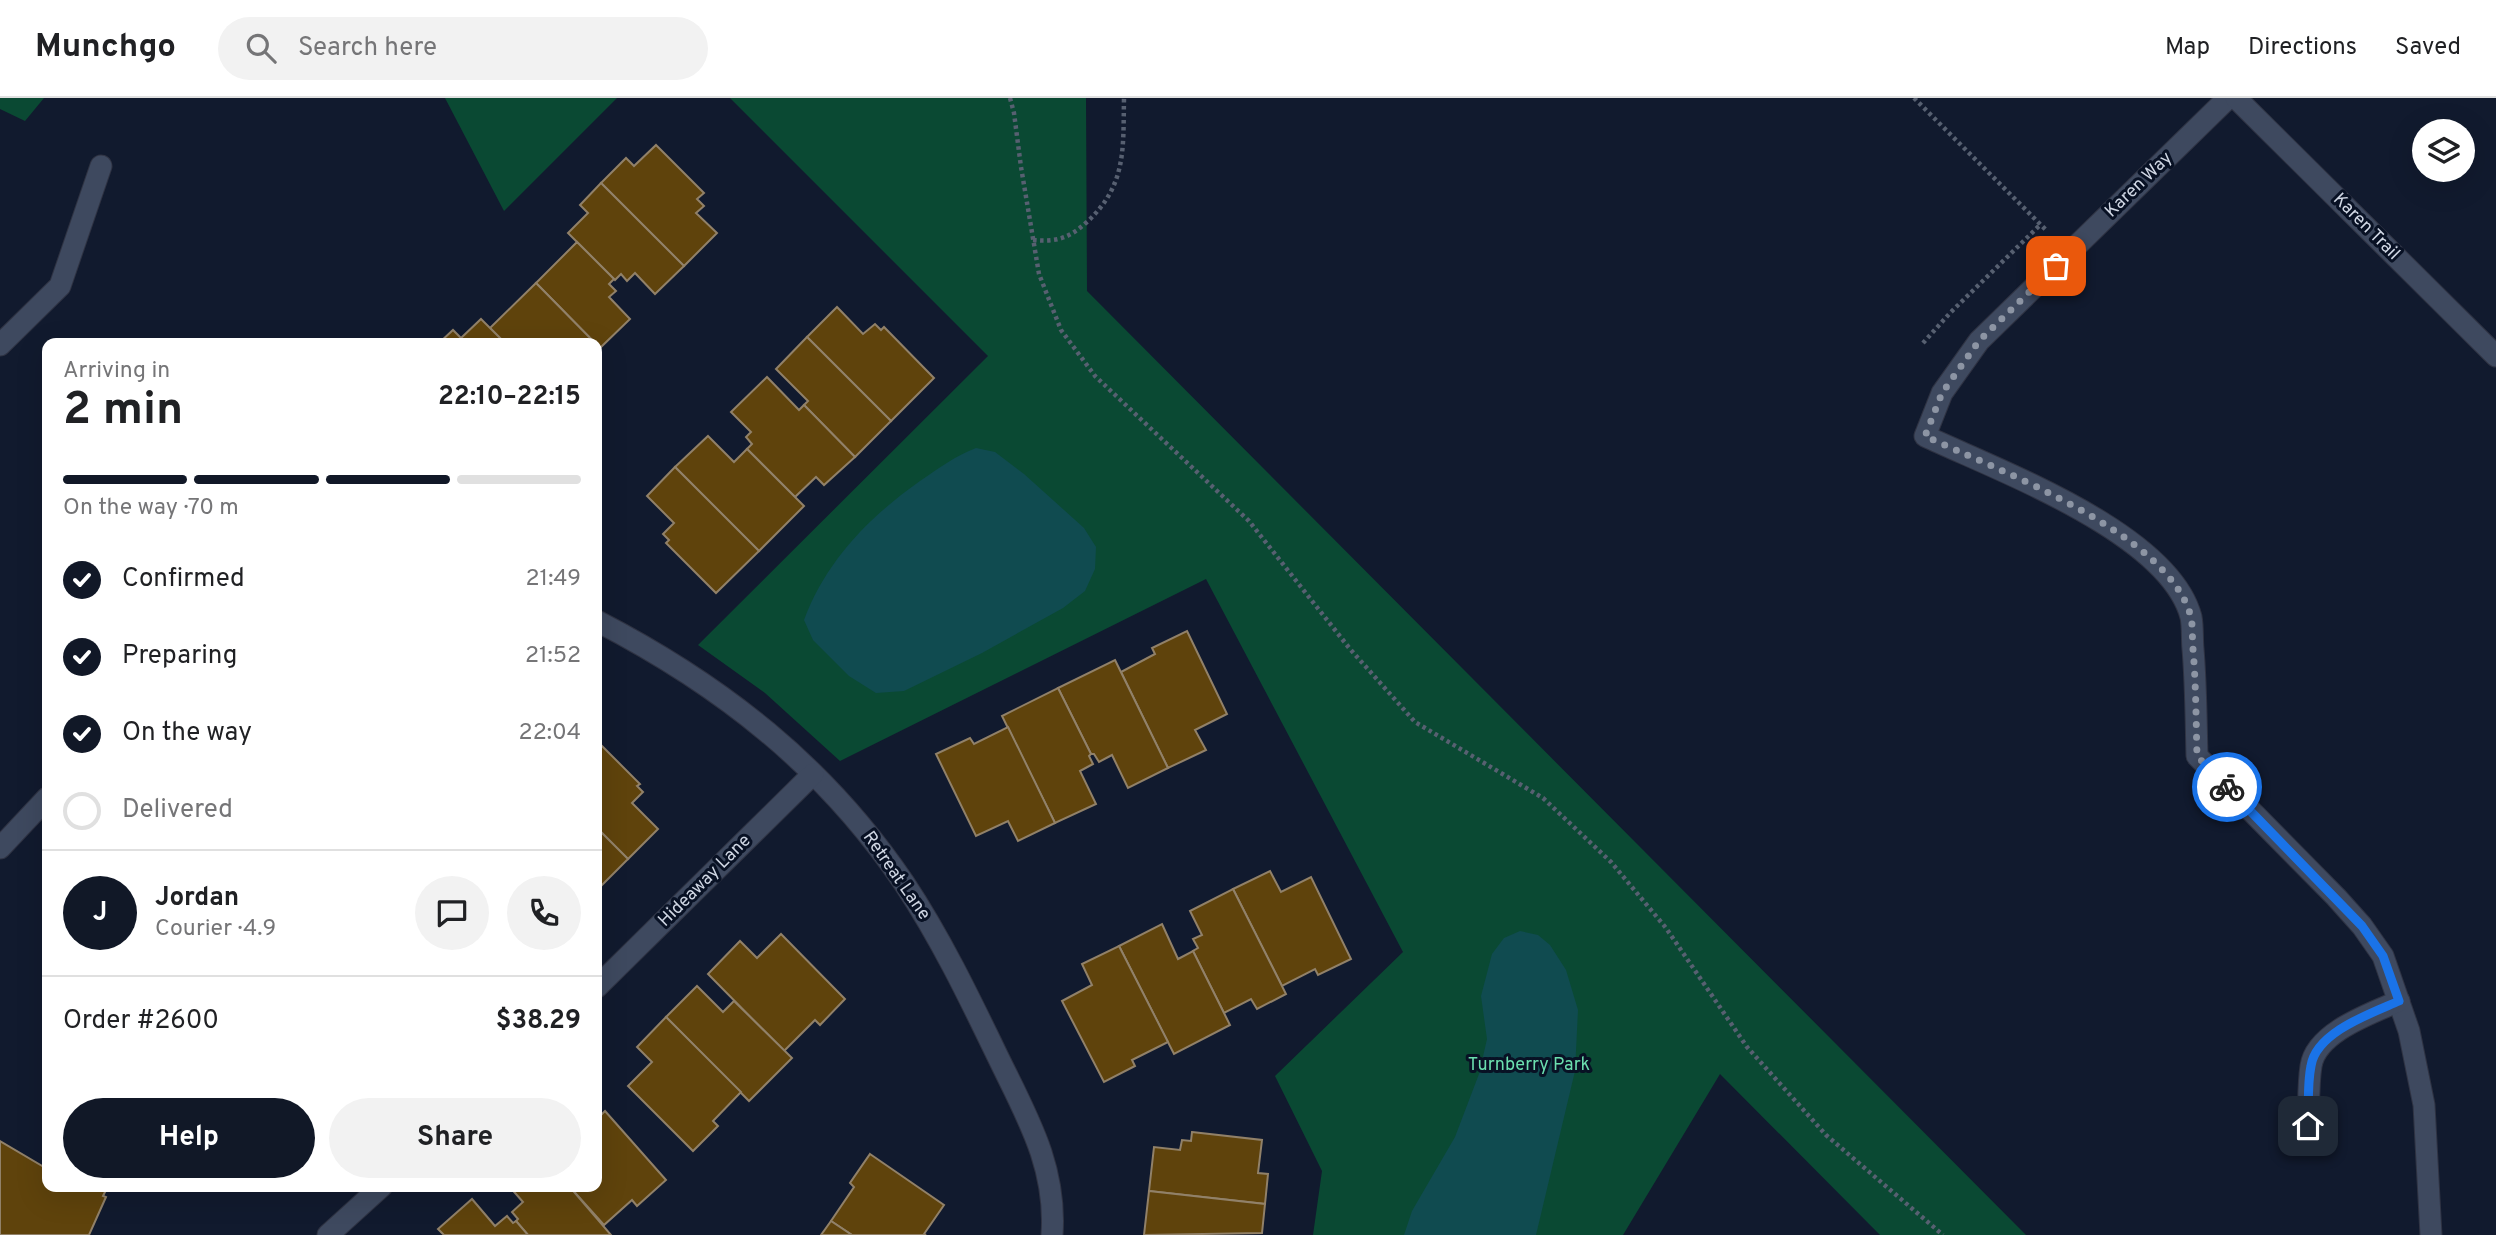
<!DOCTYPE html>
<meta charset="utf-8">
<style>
body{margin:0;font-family:Overpass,sans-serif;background:#f2f2f2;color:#202124;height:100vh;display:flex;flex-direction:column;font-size:26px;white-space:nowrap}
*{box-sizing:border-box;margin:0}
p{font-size:23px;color:#757577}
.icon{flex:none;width:38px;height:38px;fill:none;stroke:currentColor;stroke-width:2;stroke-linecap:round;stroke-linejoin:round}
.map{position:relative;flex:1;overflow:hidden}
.panel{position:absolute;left:42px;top:240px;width:560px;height:854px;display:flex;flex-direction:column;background:#fff;border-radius:14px;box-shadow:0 7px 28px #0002}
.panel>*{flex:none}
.fabs{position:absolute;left:2412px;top:21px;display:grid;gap:14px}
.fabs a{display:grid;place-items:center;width:63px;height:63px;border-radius:50%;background:#fff;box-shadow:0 7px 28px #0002;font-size:35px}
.pin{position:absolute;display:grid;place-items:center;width:60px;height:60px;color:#fff;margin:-30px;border-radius:14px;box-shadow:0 4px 10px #0006}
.courier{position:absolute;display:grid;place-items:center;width:70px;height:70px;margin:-35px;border:5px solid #1a73e8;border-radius:50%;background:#fff;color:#222;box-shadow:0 2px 9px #0007}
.head em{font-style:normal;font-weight:700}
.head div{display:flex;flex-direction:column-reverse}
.head{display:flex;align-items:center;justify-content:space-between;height:119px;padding:0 21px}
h1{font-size:46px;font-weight:700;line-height:52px}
.bar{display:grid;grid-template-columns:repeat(4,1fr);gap:10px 7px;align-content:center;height:84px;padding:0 21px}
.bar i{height:9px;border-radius:5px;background:#e0e0e0}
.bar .active{background:#111827}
.bar p{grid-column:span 4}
.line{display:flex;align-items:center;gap:18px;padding:0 21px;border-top:2px solid #e0e0e0}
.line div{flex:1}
.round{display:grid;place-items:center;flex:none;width:74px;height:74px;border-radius:37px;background:#f2f2f2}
ol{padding:0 21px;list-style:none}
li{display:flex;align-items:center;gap:21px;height:77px}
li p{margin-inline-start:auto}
li .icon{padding:7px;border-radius:50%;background:#111827;color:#fff;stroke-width:4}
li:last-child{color:#757577}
li i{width:38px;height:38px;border:4px solid #e0e0e0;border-radius:50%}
.button{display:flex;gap:14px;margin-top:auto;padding:14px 21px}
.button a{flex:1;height:80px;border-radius:42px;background:#111827;color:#fff;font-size:28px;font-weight:700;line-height:80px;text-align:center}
.button a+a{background:#f2f2f2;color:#202124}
header{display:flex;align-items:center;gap:42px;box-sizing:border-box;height:98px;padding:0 35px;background:#fff;border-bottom:2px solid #e0e0e0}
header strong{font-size:33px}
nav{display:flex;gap:38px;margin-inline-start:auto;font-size:24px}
.search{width:490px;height:63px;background:#f2f2f2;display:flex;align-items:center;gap:18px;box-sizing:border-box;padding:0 24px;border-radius:38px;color:#757577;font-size:26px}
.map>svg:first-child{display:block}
.green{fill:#0a4933}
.water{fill:#104b50}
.building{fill:#5f430c;stroke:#918169;stroke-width:2}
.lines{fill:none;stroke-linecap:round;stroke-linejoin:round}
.service-casing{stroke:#2f3343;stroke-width:23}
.minor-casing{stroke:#2f3343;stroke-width:23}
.path{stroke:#576071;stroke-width:4.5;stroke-dasharray:3.5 3.5;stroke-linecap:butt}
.service{stroke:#3e495f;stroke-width:21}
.minor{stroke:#3e495f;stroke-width:21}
.done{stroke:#8d95a4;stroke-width:7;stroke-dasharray:0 12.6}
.route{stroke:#1a73e8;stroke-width:9}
.labels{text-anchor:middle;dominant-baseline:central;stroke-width:6;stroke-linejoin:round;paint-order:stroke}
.street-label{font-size:18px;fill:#d0d7e4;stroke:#081124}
.park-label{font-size:18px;fill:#6bdfaf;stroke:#081124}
</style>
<header>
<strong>Munchgo</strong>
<div class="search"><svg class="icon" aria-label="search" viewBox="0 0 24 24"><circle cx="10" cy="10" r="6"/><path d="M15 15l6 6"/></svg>Search here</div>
<nav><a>Map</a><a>Directions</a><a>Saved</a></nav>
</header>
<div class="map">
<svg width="2496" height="1137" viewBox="0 0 2496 1137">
<rect width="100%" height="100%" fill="#111a2e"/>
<g class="green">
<path d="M0,0h44l-19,23 -25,-12z"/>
<path d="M445,0h172l-113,113z"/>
<path d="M730,0h356l1,193 939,944h-146l-160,-161 -97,161h-310l9,-64 -47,-95 128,-124 -197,-373 -366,182 -75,-68 -67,-48 290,-289z"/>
</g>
<g class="water">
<path d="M976,350l19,4 29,22 60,54 12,19 -1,22 -10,22 -22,17 -81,45 -78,38 -28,2 -27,-17 -36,-36 -9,-20c22,-59 65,-103 116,-139 19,-13 35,-25 56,-33z"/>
<path d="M1520,833l18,4 12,10 16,25 12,40 -3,61 -39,164h-132l8,-24 43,-74 24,-63 8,-35 -6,-43 11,-42 12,-16z"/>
</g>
<g class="building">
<path d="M656,47l48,48 -7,6 7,7 -8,7 21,20 -33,33 -83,-83 25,-25 8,8z"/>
<path d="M601,85l83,83 -29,28 -20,-21 -8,8 -6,-7 -6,6 -47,-47 20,-20 -8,-8z"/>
<path d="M577,144l37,37 -5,5 7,7 -7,6 21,22 -30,29 -64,-65z"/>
<path d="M536,185l59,60h-90l-15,-15z"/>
<path d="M837,209l26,27 12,-10 6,6 3,-3 50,51 -43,43 -84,-84z"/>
<path d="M481,221l24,24h-66l14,-13 8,8z"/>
<path d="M807,239l84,84 -36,36 -51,-52 4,-4 -32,-32z"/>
<path d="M767,279l32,33 5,-5 51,52 -31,28 -8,-8 -21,20 -48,-48 5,-5 -6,-7 5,-5 -20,-20z"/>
<path d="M708,338l26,26 13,-13 57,57 -45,45 -84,-84z"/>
<path d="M675,369l84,84 -43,42 -50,-50 3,-3 -6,-6 11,-11 -27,-27z"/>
<path d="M1187,533l40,83 -32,16 11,20 -38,18 -47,-96 34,-18 -3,-6z"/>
<path d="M1115,562l53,108 -40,20 -16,-33 -13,7 -5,-8h-3l-33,-66z"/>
<path d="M1058,590l33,66 -2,2 4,8 -13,7 16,33 -41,19 -53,-107z"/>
<path d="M1008,629l47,96 -37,18 -10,-20 -32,15 -40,-82 34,-16 4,6z"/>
<path d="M597,643l43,43 -3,2 6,6 -11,11 26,26 -30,30 -31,-31z"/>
<path d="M597,730l31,31 -31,31z"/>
<path d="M1270,773l11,21 30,-15 40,82 -33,16 -3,-6 -33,17 -49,-97z"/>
<path d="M1233,791l53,105 -29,15 -6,-10 -27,14 -31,-62 5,-3 -5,-9 9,-4 -12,-24z"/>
<path d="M1162,826l16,35 15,-8 37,74 -56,29 -55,-108z"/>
<path d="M781,836l64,65 -25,26 -5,-5 -31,31 -76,-77 32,-33 17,17z"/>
<path d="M1119,848l49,96 -36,18 3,6 -31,16 -42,-81 30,-16 -10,-21z"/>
<path d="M697,888l26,26 11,-11 58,57 -43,43 -83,-84z"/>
<path d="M666,919l75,75 -28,29 5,5 -25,25 -65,-65 24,-24 -15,-15z"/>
<path d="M605,1013l61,69 -29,26 -5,-6 -28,25 -35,-39h28v-67z"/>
<path d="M1192,1034l70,8 -4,33 10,1 -3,30 -116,-13 5,-44 26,3 2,-10 9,1z"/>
<path d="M0,1043l44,26 3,-3v22h61l-5,10 3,1 -17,38h-89z"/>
<path d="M870,1056l74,51 -20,29 2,1h-74l-21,-14 23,-34 -4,-4z"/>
<path d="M509,1088h60l42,49h-83l-12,-14 2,-2 -6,-7 11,-10z"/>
<path d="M1149,1093l116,13 -3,29 -118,2z"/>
<path d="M472,1101l23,27 12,-10 6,7 3,-2 12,14h-84l-6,-6z"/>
<path d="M831,1123l21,14h-31z"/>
</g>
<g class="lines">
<g class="service-casing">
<g id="service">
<path d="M2228,0l-249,243 -37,52 -17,43c74,35 244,97 266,181 2,10 1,22 2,32 3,36 3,71 4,107l139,141 26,29 21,30 26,75 15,74 7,130"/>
<path d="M2236,0l260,258"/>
<path d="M2308,1028c1,-20 0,-41 3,-60 5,-34 61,-53 88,-65"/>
</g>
</g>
<g class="minor-casing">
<g id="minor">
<path d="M0,247l60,-59 41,-120"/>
<path d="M597,523c124,64 228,145 307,262 36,54 65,114 93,172 29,60 60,111 55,180"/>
<path d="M0,750l47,-50"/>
<path d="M597,889l216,-213"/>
<path d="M328,1137l54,-49"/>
</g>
</g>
<g class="path">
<path d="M1010,0l4,15 7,54 18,107 22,56 34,46 154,145 101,128 65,73 128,76 68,64 55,66 81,119 79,88 117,100"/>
<path d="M1914,0l133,133"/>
<path d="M1033,142c25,2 36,-2 54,-18 40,-37 36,-74 37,-124"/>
<path d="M1923,245l27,-30 91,-89"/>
</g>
<use href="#service" class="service"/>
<use href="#minor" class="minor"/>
</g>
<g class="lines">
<path class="done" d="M2056,168l-77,75 -37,52 -17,43c74,35 244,97 266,181 2,10 1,22 2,32 3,36 3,71 4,107l30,31"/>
<path class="route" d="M2227,689l135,139 21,30 16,45c-27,12 -83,31 -88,65 -4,19 -2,40 -3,60"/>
</g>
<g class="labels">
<g class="street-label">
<text transform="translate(2139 87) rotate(-44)">Karen Way</text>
<text transform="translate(2366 129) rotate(45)">Karen Trail</text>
<text transform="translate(896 778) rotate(55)">Retreat Lane</text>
<text transform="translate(705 783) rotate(-45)">Hideaway Lane</text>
</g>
<g class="park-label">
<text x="1529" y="967">Turnberry Park</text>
</g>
</g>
</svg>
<div class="fabs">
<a><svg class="icon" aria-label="layers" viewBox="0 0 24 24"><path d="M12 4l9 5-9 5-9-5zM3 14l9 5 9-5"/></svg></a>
</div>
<div class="pin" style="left:2056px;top:168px;background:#ea580c"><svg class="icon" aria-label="bag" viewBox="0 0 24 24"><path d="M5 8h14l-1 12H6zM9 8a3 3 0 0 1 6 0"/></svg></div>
<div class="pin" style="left:2308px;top:1028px;background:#1f2937"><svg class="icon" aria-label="home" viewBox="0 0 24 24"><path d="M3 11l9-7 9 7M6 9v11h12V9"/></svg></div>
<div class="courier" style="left:2227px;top:689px"><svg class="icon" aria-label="bike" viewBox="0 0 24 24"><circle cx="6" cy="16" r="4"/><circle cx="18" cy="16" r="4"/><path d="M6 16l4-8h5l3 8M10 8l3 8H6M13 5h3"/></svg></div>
<section class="panel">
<div class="head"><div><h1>2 min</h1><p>Arriving in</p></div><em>22:10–22:15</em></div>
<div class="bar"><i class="active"></i><i class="active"></i><i class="active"></i><i></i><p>On the way · 70 m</p></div>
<ol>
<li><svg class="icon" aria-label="check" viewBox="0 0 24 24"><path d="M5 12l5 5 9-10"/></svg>Confirmed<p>21:49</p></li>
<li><svg class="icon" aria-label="check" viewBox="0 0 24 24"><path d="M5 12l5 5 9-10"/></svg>Preparing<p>21:52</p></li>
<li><svg class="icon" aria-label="check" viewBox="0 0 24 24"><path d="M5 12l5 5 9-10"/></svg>On the way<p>22:04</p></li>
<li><i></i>Delivered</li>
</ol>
<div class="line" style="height:126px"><b class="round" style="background:#111827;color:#fff">J</b><div><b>Jordan</b><p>Courier · 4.9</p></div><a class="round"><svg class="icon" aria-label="chat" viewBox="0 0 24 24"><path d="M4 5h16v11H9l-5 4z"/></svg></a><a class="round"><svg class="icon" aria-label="phone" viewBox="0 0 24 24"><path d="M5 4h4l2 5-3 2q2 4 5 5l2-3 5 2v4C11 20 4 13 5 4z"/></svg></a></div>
<div class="line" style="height:91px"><div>Order #2600</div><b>$38.29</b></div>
<div class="button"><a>Help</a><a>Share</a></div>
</section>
</div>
